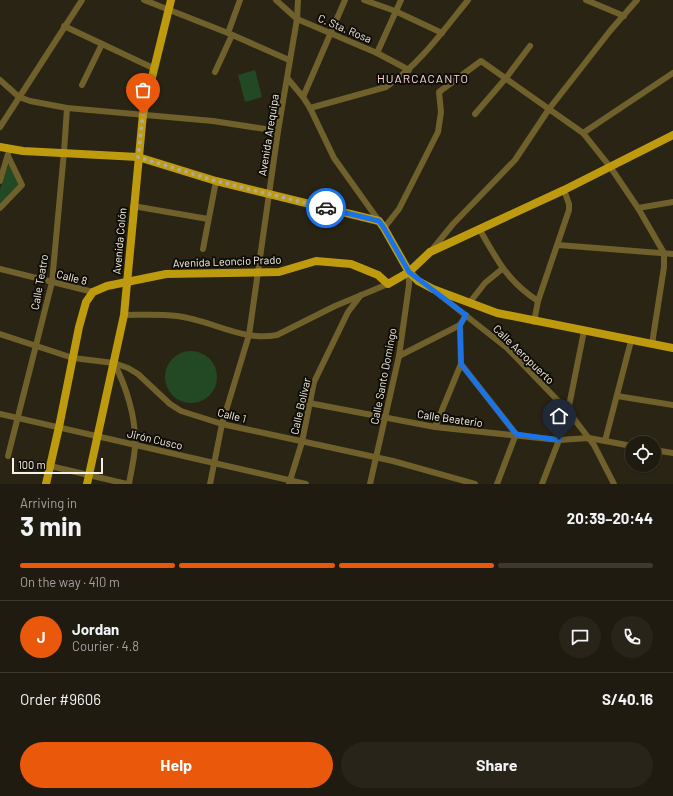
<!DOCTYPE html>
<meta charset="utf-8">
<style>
body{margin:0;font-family:Barlow,sans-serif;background:#282419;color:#f1f3f6;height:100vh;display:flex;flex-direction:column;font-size:15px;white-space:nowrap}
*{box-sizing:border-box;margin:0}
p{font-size:13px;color:#a2a19f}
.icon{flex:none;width:22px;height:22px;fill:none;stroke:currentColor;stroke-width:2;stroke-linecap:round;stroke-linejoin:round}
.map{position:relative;height:484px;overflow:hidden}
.sheet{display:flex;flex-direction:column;background:#201b10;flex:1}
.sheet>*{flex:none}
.buttons{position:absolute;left:625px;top:436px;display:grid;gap:8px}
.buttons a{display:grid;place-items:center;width:36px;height:36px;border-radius:50%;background:#201b10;box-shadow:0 1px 3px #0004,0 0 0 1px #3d3930;font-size:20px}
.scale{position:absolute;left:12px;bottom:10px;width:91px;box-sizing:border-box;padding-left:4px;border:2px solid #f5f1e8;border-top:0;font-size:11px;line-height:14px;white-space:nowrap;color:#f5f1e8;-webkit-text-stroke:3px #100d07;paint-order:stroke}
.pin{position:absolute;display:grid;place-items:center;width:34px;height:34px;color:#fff;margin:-41px -17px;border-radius:50% 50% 50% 0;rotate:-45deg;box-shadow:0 0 4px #0007}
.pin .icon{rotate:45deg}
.courier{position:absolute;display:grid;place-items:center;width:40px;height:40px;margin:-20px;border:3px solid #1a73e8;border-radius:50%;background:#fff;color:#222;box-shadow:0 1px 5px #0007}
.head em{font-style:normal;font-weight:700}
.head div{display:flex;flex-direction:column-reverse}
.head{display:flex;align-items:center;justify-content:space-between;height:68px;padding:0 20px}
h1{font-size:26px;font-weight:700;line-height:30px}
.bar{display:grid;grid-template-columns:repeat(4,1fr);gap:6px 4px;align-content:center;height:48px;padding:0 20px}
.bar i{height:5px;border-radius:3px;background:#3d3930}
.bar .current{background:#ea580c}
.bar p{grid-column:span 4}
.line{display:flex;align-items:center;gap:10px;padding:0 20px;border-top:1px solid #3d3930}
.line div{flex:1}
.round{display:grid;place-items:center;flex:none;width:42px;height:42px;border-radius:21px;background:#282419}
.cta{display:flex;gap:8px;margin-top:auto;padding:8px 20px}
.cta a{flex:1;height:46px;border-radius:24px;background:#ea580c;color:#fff;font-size:16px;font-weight:700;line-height:46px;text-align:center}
.cta a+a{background:#282419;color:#f1f3f6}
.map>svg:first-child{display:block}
.green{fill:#224923}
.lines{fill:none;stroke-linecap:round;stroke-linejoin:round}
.minor{stroke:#70602b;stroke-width:6}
.major{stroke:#be9b0e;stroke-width:8}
.done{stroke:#aea99e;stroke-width:4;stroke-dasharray:0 7.2}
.route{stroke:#1a73e8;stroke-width:5}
.labels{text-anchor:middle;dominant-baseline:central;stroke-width:4;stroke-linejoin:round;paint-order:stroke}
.street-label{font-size:11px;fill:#f5f1e8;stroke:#100d07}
.neighbourhood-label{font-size:12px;letter-spacing:1px;fill:#f7d4db;stroke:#100d07}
</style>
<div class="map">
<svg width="673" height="484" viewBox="0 0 673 484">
<rect width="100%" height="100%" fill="#2a2415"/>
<g class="green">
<path d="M255,70l7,27 -17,5 -7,-27z"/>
<path d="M9,163l11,21 -20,24v-19z"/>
<circle cx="191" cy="377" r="26"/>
</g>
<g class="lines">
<g class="minor">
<path d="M144,0l84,33 61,27"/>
<path d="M276,0l21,19 80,34 32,17"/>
<path d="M364,0l31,11 47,22"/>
<path d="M586,0l38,16"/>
<path d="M64,26l89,42"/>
<path d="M228,33l12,-33"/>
<path d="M377,53l24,-53"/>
<path d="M215,72l17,-37"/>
<path d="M288,79l15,18 7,11 24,50 45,63"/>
<path d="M0,80l19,17 11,4 37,7 146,13 65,10"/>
<path d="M82,85l20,-41"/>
<path d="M303,97l42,-97"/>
<path d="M310,108l76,-21c33,-22 57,-56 82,-87"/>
<path d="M475,114l31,-36 24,-32"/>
<path d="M0,127l82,-127"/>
<path d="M583,133l90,-60"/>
<path d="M0,181l8,-27"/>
<path d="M133,206l75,13"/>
<path d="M0,208l22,-23 -14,-29"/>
<path d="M638,208l35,-6"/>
<path d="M384,228l15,-19 39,-77 3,-20 -2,-20 42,-31 102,72 28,35 27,40 26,45v14l-12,77"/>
<path d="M480,230c17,30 28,52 58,71"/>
<path d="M558,245l115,9"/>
<path d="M203,249l13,-68"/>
<path d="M431,251l22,-27 62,-64 34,-51 61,-78 27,-31"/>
<path d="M0,269l93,23"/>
<path d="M436,292l71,56 61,63 26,34 20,39"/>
<path d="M470,302l15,-19 17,-14"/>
<path d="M124,315c18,0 36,-1 53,1 34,4 66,26 100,19l58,-29 53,-22"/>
<path d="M534,322l4,-21 31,-91v-6l-5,-14"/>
<path d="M0,334l73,24 41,5 14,5 10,6 32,30 11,7 41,13 171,37 82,23"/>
<path d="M399,356l61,-31 6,-10"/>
<path d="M114,363c12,23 22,54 21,81 0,13 -4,27 -6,40"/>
<path d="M461,364l55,70 -19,50"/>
<path d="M617,396l56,9"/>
<path d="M309,403l126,24 124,13 30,-2 43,8"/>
<path d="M568,411l16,-80"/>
<path d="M0,414l306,70"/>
<path d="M435,427l26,-63 -1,-39"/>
<path d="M605,441l26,-100"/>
<path d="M654,450l19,3"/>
<path d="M8,456l44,-174 12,-130 3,-44"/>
<path d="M50,466l77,18"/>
<path d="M210,484l12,-60 27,-89 29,-204 19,-112 1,-19"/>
<path d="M289,484l13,-42 12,-60 34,-70 13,-17"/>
<path d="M370,484l29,-128 10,-71v-13"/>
<path d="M542,484l17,-44"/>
</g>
<g class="major">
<path d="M0,147l23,4 115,6 78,24 163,40 5,7 25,44 9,9 15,8 64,24 176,35"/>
<path d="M46,484l13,-57 20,-100 7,-25 7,-10 14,-6 59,-12 113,-2 37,-11 35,3 27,11 10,9 21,-12 21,-20 134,-62 109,-55"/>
<path d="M87,484l37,-169 19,-201 28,-114"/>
</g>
</g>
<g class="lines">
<path class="done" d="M143,114l-5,43 78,24 110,27"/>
<path class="route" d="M326,208l53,13 5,7 25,44 57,43 -6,10 1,39 55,70 43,6"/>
</g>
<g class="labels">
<g class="street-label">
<text transform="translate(345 28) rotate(23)">C. Sta. Rosa</text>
<text transform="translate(268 135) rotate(-81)">Avenida Arequipa</text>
<text transform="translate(119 241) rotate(-85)">Avenida Colón</text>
<text transform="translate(227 261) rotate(-2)">Avenida Leoncio Prado</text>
<text transform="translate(72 277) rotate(14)">Calle 8</text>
<text transform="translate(39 282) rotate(-80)">Calle Teatro</text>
<text transform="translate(524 354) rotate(44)">Calle Aeropuerto</text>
<text transform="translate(383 376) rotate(-79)">Calle Santo Domingo</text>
<text transform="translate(300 406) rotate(-77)">Calle Bolívar</text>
<text transform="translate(232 415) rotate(14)">Calle 1</text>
<text transform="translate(450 418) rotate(8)">Calle Beaterio</text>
<text transform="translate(155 439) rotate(13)">Jirón Cusco</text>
</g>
<g class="neighbourhood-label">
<text x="423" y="78">HUARCACANTO</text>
</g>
</g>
</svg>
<div class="buttons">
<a><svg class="icon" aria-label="locate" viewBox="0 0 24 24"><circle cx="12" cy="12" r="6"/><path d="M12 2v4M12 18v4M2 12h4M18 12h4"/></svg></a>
</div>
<div class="scale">100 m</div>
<div class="pin" style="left:143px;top:114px;background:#ea580c"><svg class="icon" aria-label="bag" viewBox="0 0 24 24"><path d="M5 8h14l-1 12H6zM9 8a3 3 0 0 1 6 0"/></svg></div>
<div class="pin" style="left:559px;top:440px;background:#1f2937"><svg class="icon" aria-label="home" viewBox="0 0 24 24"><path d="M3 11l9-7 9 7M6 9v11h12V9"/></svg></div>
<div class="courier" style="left:326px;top:208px"><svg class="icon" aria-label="car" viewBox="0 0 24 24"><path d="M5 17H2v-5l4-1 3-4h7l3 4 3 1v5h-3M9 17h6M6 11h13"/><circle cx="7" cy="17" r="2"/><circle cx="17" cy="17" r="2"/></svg></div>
</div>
<section class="sheet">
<div class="head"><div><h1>3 min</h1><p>Arriving in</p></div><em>20:39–20:44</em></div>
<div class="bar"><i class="current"></i><i class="current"></i><i class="current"></i><i></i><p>On the way · 410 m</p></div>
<div class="line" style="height:72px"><b class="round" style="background:#ea580c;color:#fff">J</b><div><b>Jordan</b><p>Courier · 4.8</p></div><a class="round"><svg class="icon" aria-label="chat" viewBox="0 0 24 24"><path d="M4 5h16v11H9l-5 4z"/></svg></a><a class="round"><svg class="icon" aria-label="phone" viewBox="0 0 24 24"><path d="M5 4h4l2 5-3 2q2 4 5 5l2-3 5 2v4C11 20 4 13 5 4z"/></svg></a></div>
<div class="line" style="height:52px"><div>Order #9606</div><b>S/40.16</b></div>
<div class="cta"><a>Help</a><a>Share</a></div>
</section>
